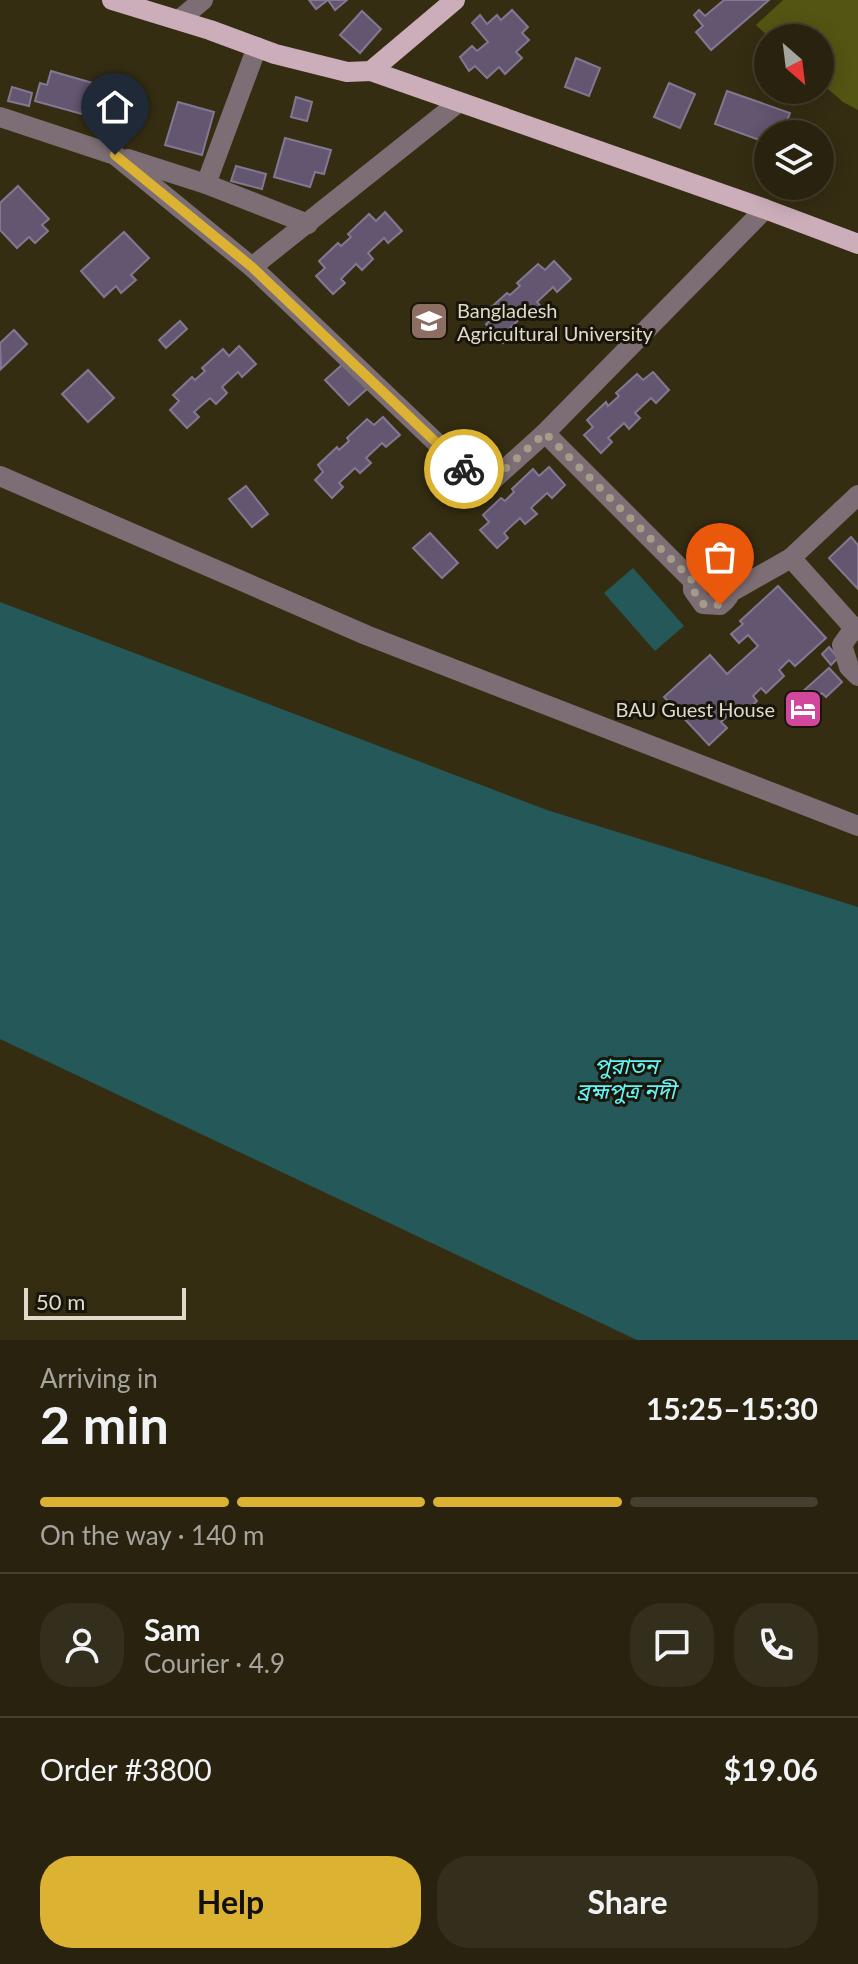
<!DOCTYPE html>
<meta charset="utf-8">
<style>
body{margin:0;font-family:Lato,"Noto Sans Bengali",sans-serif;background:#342f1c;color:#f1f3f6;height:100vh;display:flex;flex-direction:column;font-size:30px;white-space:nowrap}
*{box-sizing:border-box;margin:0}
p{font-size:26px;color:#a5a49e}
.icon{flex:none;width:44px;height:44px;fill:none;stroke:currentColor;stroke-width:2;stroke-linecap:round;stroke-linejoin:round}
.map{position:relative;height:1340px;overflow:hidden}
.panel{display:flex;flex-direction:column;background:#28220e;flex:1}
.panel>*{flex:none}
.needle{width:52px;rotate:152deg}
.tools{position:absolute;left:754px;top:24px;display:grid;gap:16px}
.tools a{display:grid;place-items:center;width:80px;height:80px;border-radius:50%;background:#28220e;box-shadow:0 4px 20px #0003,0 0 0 2px #443f2e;font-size:40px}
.scale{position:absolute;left:24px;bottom:20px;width:162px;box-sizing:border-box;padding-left:8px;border:4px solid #dfdaca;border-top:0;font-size:22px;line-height:28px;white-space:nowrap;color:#dfdaca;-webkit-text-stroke:6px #19150a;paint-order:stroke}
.pin{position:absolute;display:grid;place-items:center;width:68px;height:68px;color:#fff;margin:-82px -34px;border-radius:50% 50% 50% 0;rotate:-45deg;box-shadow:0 0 8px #0007}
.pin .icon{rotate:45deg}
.courier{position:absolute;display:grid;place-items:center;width:80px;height:80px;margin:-40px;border:6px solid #dcb233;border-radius:50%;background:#fff;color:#222;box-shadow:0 2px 10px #0007}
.head em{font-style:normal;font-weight:700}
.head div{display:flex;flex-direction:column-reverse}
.head{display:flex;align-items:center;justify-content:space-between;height:136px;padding:0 40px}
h1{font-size:52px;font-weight:700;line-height:60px}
.bar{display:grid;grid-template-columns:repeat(4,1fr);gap:12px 8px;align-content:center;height:96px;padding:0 40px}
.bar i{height:10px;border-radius:6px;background:#443f2e}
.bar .current{background:#dcb233}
.bar p{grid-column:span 4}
.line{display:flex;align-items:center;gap:20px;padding:0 40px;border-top:2px solid #443f2e}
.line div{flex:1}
.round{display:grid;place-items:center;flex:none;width:84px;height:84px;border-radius:32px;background:#342f1c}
.action{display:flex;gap:16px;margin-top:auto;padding:16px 40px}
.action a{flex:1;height:92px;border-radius:32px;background:#dcb233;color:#111;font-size:32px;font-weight:700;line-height:92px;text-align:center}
.action a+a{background:#342f1c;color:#f1f3f6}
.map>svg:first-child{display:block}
.green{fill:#535612}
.water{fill:#245859}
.building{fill:#625670;stroke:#837792;stroke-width:2}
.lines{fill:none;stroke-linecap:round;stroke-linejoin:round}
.minor{stroke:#7c6e74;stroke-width:20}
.major{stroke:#ccaeba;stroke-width:20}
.done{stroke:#a49d8a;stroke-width:8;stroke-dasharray:0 14.4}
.route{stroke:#dcb233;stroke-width:10}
.labels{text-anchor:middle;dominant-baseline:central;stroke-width:6;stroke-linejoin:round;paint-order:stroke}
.poi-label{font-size:20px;fill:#dfdaca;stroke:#19150a;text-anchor:start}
.water-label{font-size:22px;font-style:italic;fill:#65f4f5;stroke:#19150a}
</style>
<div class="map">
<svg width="858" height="1340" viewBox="0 0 858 1340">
<rect width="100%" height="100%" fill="#352d12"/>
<path class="green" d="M783,0h75v110l-15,-8 -23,-20v-44h-50l-14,-13z"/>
<g class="water">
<path d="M633,568l51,58 -29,25 -51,-58z"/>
<path d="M0,602l547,208 311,97v433h-221l-637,-301z"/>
</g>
<g class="building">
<path d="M309,0h38l-12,10 -7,-10 -12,9z"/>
<path d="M724,0h45l-58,50 -15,-18 7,-6 -9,-11 5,-5 6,6z"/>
<path d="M512,10l16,17 -6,6 7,7 -13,12 6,6 -17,16 -6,-7 -12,11 -12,-12 -6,5 -9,-14 12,-11 5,5 11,-9 -16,-19 8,-8 7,9 10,-9 4,5z"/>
<path d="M362,11l19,18 -21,24 -20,-18z"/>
<path d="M576,58l24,10 -11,28 -24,-9z"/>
<path d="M51,71l52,15 -5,17 -12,-4 -4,15 -47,-13 5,-18 7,2z"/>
<path d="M669,83l26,11 -15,34 -26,-11z"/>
<path d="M12,87l20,6 -3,13 -21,-5z"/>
<path d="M727,91l63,22 -8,21h-14v9l-53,-19z"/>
<path d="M296,97l16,5 -5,19 -16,-4z"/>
<path d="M178,102l36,10 -12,43 -37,-10z"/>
<path d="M285,138l46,12 -7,24 -9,-2 -5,15 -36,-10z"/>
<path d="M236,166l30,8 -4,15 -31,-8z"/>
<path d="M18,186l31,33 -7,6 6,6 -13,12 -6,-6 -12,11 -17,-18v-27z"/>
<path d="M385,212l17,19 -14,12 -4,-5 -16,15 5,6 -11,11 -6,-6 -15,15 4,4 -12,11 -17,-18 9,-8 -6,-7 19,-18 3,3 10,-9 -3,-3 21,-20 7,7z"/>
<path d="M124,232l25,26 -18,17 5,5 -15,13 -5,-7 -12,11 -23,-26z"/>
<path d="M554,261l17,18 -14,13 -4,-5 -16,15 5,6 -11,11 -5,-6 -16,15 4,4 -11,11 -17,-19 8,-7 -6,-7 19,-17 3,2 10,-9 -3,-3 21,-19 7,6z"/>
<path d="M180,321l7,8 -21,19 -7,-8z"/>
<path d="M14,330l13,14 -26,25 -1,-26z"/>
<path d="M239,346l17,18 -14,13 -4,-5 -16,15 5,6 -11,11 -6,-6 -16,14 5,5 -12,11 -17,-18 9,-9 -6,-6 19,-18 3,3 10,-9 -3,-3 21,-19 6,7z"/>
<path d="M343,364l24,25 -18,16 -24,-25z"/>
<path d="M88,370l26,28 -26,24 -26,-28z"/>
<path d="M653,372l16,18 -13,13 -5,-5 -16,15 5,5 -11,11 -5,-6 -16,15 4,4 -11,11 -17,-18 9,-8 -6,-7 19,-18 2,4 11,-10 -3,-3 21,-19 6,6z"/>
<path d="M383,417l17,18 -14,12 -4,-4 -16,15 5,5 -11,10 -5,-5 -16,15 4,4 -11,11 -17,-18 8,-8 -5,-7 19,-18 2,3 10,-9 -2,-3 20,-19 7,6z"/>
<path d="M549,467l16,18 -13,13 -5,-5 -16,15 6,6 -12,10 -5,-6 -16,15 4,5 -11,10 -17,-18 9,-8 -6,-7 18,-17 4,3 9,-9 -2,-3 21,-20 6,7z"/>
<path d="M246,486l22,28 -16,13 -23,-28z"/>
<path d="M430,533l28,30 -16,15 -29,-30z"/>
<path d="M851,537l7,8v44l-29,-31z"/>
<path d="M778,586l48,52 -31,28 -6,-6 -10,10 5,6 -18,17 -5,-5 -8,8 4,5 -18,17 -6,-7 -12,11 6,6 -18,17 -45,-48 46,-42 17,19 31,-28 -10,-11 -9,8 -8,-9 12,-10 -3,-3z"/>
<path d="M829,647l9,11 -7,7 -9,-11z"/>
<path d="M829,668l13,14 -16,15 -4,-4 -12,10 -9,-10z"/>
</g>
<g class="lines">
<g class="minor">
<path d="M179,20l24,-20"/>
<path d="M0,117l115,38 137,112 232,221 61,-55 220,-224"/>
<path d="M128,159l78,25 102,40"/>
<path d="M206,184l51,-137"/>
<path d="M252,267l207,-165"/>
<path d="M545,433l148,148v9l10,14 17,1c14,-10 15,-24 2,-35l-17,-1 -12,12"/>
<path d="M0,476l366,159 492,191"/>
<path d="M791,558l67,-63"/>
<path d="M731,592l60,-34 63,70 -12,17 7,22 9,9"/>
</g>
<g class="major">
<path d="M112,0l98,30 65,24 72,18 24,-1 84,-71"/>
<path d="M371,71l394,138 93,35"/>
</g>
</g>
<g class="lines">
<path class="done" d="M464,469l20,19 61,-55 148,148v9l10,14 17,1"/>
<path class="route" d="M115,155l137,112 212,202"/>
</g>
<defs>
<g id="university-square" transform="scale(2)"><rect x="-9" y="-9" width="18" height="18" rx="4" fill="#8d6e63" stroke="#19150a"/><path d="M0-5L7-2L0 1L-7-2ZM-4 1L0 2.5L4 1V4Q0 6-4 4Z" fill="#fff"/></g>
<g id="hotel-square" transform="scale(2)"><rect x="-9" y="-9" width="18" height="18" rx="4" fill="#d1479c" stroke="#19150a"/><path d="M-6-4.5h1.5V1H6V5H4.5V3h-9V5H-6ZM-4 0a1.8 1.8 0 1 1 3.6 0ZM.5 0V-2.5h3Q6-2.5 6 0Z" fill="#fff"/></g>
</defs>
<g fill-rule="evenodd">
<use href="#university-square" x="429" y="321"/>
<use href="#hotel-square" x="803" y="709"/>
</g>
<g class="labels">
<g class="poi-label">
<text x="457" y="310">Bangladesh<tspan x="457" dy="23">Agricultural University</tspan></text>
<text x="775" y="709" text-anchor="end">BAU Guest House</text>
</g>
<g class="water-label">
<text x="626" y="1065">পুরাতন<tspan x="626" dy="25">ব্রহ্মপুত্র নদী</tspan></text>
</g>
</g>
</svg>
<div class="tools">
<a><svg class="needle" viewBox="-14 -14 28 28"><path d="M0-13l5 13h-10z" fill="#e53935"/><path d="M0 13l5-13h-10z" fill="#a5a49e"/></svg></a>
<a><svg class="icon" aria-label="layers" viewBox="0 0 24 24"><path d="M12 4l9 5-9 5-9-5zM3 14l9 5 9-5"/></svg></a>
</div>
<div class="scale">50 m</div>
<div class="pin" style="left:720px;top:605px;background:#ea580c"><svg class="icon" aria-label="bag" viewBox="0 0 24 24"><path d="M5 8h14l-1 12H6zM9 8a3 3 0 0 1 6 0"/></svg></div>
<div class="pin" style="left:115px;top:155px;background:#1f2937"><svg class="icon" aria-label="home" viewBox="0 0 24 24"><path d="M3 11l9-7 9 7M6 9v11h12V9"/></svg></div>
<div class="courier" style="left:464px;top:469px"><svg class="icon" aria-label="bike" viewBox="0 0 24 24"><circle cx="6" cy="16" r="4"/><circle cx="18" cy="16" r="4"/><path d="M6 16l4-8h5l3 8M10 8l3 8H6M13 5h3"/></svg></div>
</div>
<section class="panel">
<div class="head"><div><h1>2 min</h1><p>Arriving in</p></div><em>15:25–15:30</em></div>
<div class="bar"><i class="current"></i><i class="current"></i><i class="current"></i><i></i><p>On the way · 140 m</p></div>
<div class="line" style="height:144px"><a class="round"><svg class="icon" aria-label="person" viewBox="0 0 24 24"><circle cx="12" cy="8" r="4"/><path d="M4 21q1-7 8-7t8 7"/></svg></a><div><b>Sam</b><p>Courier · 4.9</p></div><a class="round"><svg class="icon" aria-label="chat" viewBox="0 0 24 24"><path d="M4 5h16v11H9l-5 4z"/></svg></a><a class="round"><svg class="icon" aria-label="phone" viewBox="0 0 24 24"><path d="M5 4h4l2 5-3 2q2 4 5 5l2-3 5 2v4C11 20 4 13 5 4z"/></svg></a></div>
<div class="line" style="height:104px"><div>Order #3800</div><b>$19.06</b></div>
<div class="action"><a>Help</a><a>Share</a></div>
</section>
